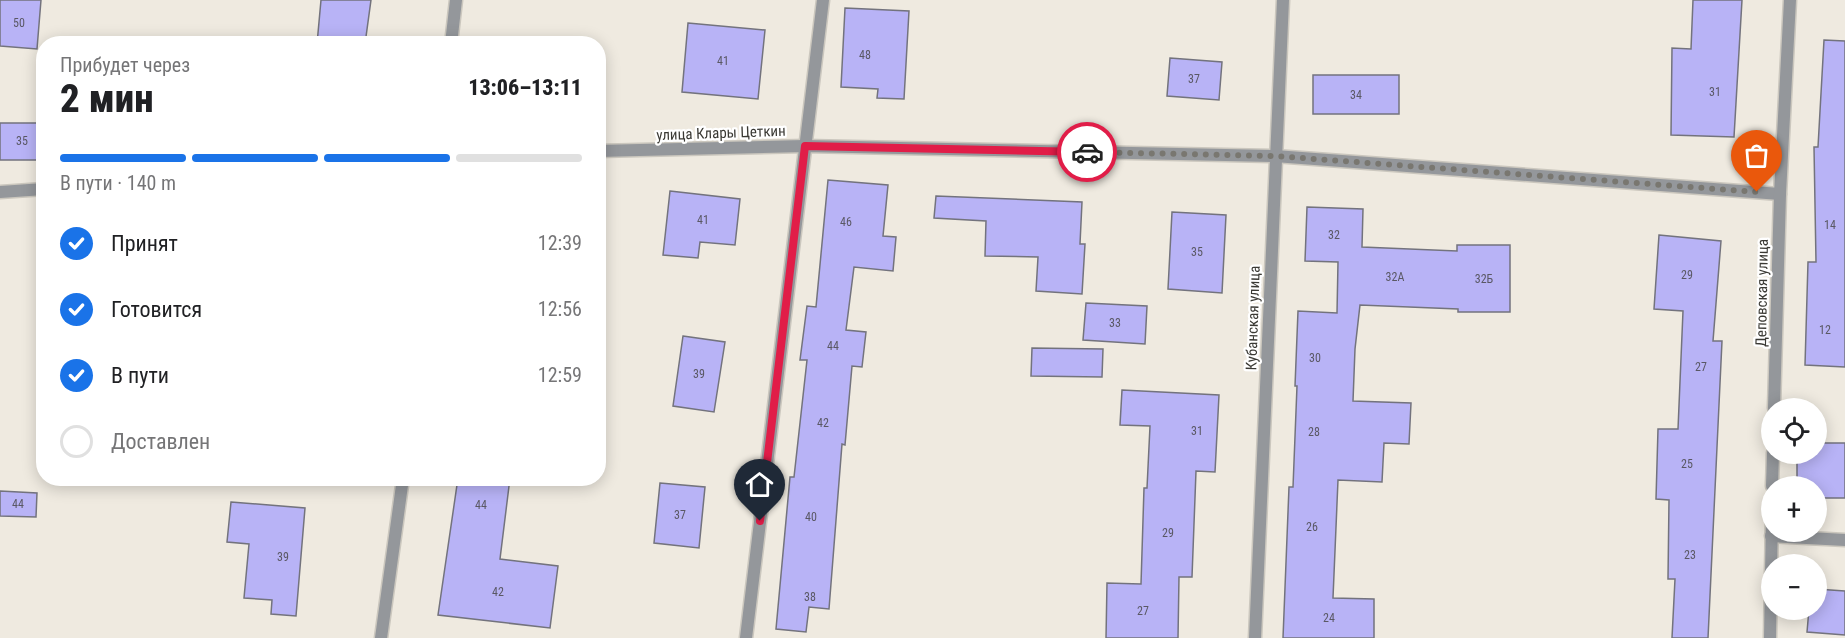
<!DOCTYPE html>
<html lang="ru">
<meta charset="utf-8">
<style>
body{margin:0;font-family:"Roboto Condensed",sans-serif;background:#f2f2f2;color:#202124;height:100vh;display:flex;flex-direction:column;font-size:22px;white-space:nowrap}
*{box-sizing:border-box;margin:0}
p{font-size:20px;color:#757577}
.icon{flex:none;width:33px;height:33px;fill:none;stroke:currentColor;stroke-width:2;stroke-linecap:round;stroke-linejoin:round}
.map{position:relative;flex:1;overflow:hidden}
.panel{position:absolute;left:36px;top:36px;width:570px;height:450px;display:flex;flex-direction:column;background:#fff;border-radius:24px;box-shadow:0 3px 15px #0003}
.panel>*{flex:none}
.buttons{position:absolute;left:1761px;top:398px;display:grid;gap:12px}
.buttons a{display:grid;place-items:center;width:66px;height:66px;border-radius:50%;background:#fff;box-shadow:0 3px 15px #0003;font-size:30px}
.pin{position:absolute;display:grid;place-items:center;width:51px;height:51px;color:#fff;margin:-62px -26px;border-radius:50% 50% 50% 0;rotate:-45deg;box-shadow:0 0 6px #0007}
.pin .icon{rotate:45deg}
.courier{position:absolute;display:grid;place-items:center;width:60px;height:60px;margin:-30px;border:4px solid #e11d48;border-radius:50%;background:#fff;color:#222;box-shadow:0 2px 8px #0007}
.headline em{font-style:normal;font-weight:800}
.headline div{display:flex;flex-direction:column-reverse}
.headline{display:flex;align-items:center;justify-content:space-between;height:102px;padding:0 24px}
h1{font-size:39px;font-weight:800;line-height:45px}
.bar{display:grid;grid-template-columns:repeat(4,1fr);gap:9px 6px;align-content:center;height:72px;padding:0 24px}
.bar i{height:8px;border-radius:4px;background:#e0e0e0}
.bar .selected{background:#1a73e8}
.bar p{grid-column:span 4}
ol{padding:0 24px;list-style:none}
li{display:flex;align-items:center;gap:18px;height:66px}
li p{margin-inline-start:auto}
li .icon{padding:6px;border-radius:50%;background:#1a73e8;color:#fff;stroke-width:4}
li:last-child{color:#757577}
li i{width:33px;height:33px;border:3px solid #e0e0e0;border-radius:50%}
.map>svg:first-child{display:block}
.building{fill:#b8b3f6;stroke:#73737d;stroke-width:1.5}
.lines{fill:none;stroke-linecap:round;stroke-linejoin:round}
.minor-casing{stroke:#cbc7be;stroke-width:15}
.minor{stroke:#94979b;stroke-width:12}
.done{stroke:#797770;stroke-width:6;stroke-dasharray:0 10.8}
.route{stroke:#e11d48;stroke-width:8}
.labels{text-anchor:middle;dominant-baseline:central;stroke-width:4.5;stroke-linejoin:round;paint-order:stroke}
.number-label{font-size:12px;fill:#5a5864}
.street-label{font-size:15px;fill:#3a3934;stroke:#fff}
</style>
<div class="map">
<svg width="1845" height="638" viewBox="0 0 1845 638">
<rect width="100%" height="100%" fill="#efeae0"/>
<g class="building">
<path d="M0,0h41l-4,49 -37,-3z"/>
<path d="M321,0h50l-6,44h-48z"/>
<path d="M1693,0h49l-8,137 -63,-2 1,-87 19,1z"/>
<path d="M845,8l64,3 -5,88 -27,-1 1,-9 -37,-2z"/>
<path d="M688,23l77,7 -7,69 -76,-7z"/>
<path d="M1824,40l21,1v326l-40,-2 3,-103h8l-2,-115h4z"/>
<path d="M1170,58l52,4 -3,38 -52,-4z"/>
<rect x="1313" y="75" width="86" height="39"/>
<rect x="0" y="123" width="44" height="37"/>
<path d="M828,180l60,5 -5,51 13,1 -3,34 -39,-4 -8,63 20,2 -4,35 -10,-1 -7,79 -3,-1 -13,165 -20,-2 -3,25 -30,-3 14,-152h4l13,-117h-7l7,-54 9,1z"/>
<path d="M670,191l70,8 -5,46 -35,-3 -2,16 -35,-3z"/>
<path d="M936,196l146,6 -2,42h5l-3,50 -46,-3 2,-34 -53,-1 1,-35 -52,-3z"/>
<path d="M1307,207l56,2 -1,38 95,4v-6h53v67h-52v-3l-98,-4 -5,44 -2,52 58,2 -2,41 -25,-1 -2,39 -44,-2 -5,118 41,1v39h-91l6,-151h4l4,-101h-2l3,-75 39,2 1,-51 -33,-1z"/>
<path d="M1172,212l54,3 -4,78 -54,-4z"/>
<path d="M1659,235l62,6 -8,100h9l-14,297h-36l3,-59h-7l1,-79 -13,-1 2,-70h20l5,-118 -29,-2z"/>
<path d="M1086,303l61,3 -2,38 -62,-4z"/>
<path d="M683,336l42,6 -11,70 -41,-6z"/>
<path d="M1032,348l71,1 -1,28 -71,-1z"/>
<path d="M1122,390l97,5 -4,77 -19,-1 -4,106h-13l-1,61h-72l1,-55 34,1 3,-96h3l3,-62 -30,-1z"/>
<path d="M1816,443h29v55h-29v-12h-19v-33h19z"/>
<path d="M458,478h52l-10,81 58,7 -8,62 -112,-13z"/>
<path d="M660,483l45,4 -6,61 -45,-5z"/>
<path d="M0,491l37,2 -1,24 -36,-1z"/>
<path d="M231,502l74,6 -9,108 -25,-2 1,-14 -28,-2 5,-54 -22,-2z"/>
<path d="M1816,589l29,2v44l-38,-3 2,-23h7z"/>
</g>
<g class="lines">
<g class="minor-casing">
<g id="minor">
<path d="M451,44l5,-44"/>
<path d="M598,151l207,-5 470,10 505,38"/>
<path d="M0,192l44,-3"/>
<path d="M1774,408l6,-214 10,-194"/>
<path d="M1772,486l1,-33"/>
<path d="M1771,536l74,4"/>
<path d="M381,638l22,-160"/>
<path d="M746,638l77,-638"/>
<path d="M1255,638l28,-638"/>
<path d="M1770,638l2,-125"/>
</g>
</g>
<use href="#minor" class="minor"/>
</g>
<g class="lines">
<path class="done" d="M1087,152l188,4 482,36"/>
<path class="route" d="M760,521l45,-375 282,6"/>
</g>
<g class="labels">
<g class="number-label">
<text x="19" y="23">50</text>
<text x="865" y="55">48</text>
<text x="723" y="61">41</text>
<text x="1194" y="79">37</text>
<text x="1715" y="92">31</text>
<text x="1356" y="95">34</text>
<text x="22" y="141">35</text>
<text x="703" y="220">41</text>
<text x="846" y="222">46</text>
<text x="1830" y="225">14</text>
<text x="1334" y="235">32</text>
<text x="1197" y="252">35</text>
<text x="1687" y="275">29</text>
<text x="1395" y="277">32А</text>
<text x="1484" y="279">32Б</text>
<text x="1115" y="323">33</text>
<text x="1825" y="330">12</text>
<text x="833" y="346">44</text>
<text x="1315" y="358">30</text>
<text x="1701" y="367">27</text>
<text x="699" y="374">39</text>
<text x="823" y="423">42</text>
<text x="1197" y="431">31</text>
<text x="1314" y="432">28</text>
<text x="1687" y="464">25</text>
<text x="18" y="504">44</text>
<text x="481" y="505">44</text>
<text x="680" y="515">37</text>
<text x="811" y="517">40</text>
<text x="1312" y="527">26</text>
<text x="1168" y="533">29</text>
<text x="1690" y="555">23</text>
<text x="283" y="557">39</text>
<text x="498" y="592">42</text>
<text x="810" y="597">38</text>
<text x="1143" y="611">27</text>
<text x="1329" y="618">24</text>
</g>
<g class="street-label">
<text transform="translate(721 133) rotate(-2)">улица Клары Цеткин</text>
<text transform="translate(1762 293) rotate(-89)">Деповская улица</text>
<text transform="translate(1253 318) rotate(-88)">Кубанская улица</text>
</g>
</g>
</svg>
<div class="buttons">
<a><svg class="icon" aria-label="locate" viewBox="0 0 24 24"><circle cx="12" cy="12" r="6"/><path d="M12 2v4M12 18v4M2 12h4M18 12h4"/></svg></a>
<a>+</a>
<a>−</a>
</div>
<div class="pin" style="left:1757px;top:192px;background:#ea580c"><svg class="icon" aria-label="bag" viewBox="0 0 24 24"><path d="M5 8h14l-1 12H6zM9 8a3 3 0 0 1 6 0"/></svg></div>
<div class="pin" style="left:760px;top:521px;background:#1f2937"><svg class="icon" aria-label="home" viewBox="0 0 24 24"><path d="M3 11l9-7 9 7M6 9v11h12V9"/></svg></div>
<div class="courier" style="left:1087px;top:152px"><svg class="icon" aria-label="car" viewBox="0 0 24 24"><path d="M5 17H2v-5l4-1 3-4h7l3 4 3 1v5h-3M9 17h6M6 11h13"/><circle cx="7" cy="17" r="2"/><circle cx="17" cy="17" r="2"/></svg></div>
<section class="panel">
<div class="headline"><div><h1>2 мин</h1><p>Прибудет через</p></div><em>13:06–13:11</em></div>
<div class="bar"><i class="selected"></i><i class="selected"></i><i class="selected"></i><i></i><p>В пути · 140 m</p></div>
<ol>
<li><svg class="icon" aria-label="check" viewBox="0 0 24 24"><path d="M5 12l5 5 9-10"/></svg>Принят<p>12:39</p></li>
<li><svg class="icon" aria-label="check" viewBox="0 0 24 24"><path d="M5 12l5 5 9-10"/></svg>Готовится<p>12:56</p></li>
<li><svg class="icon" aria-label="check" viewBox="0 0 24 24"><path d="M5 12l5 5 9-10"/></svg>В пути<p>12:59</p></li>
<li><i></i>Доставлен</li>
</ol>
</section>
</div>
